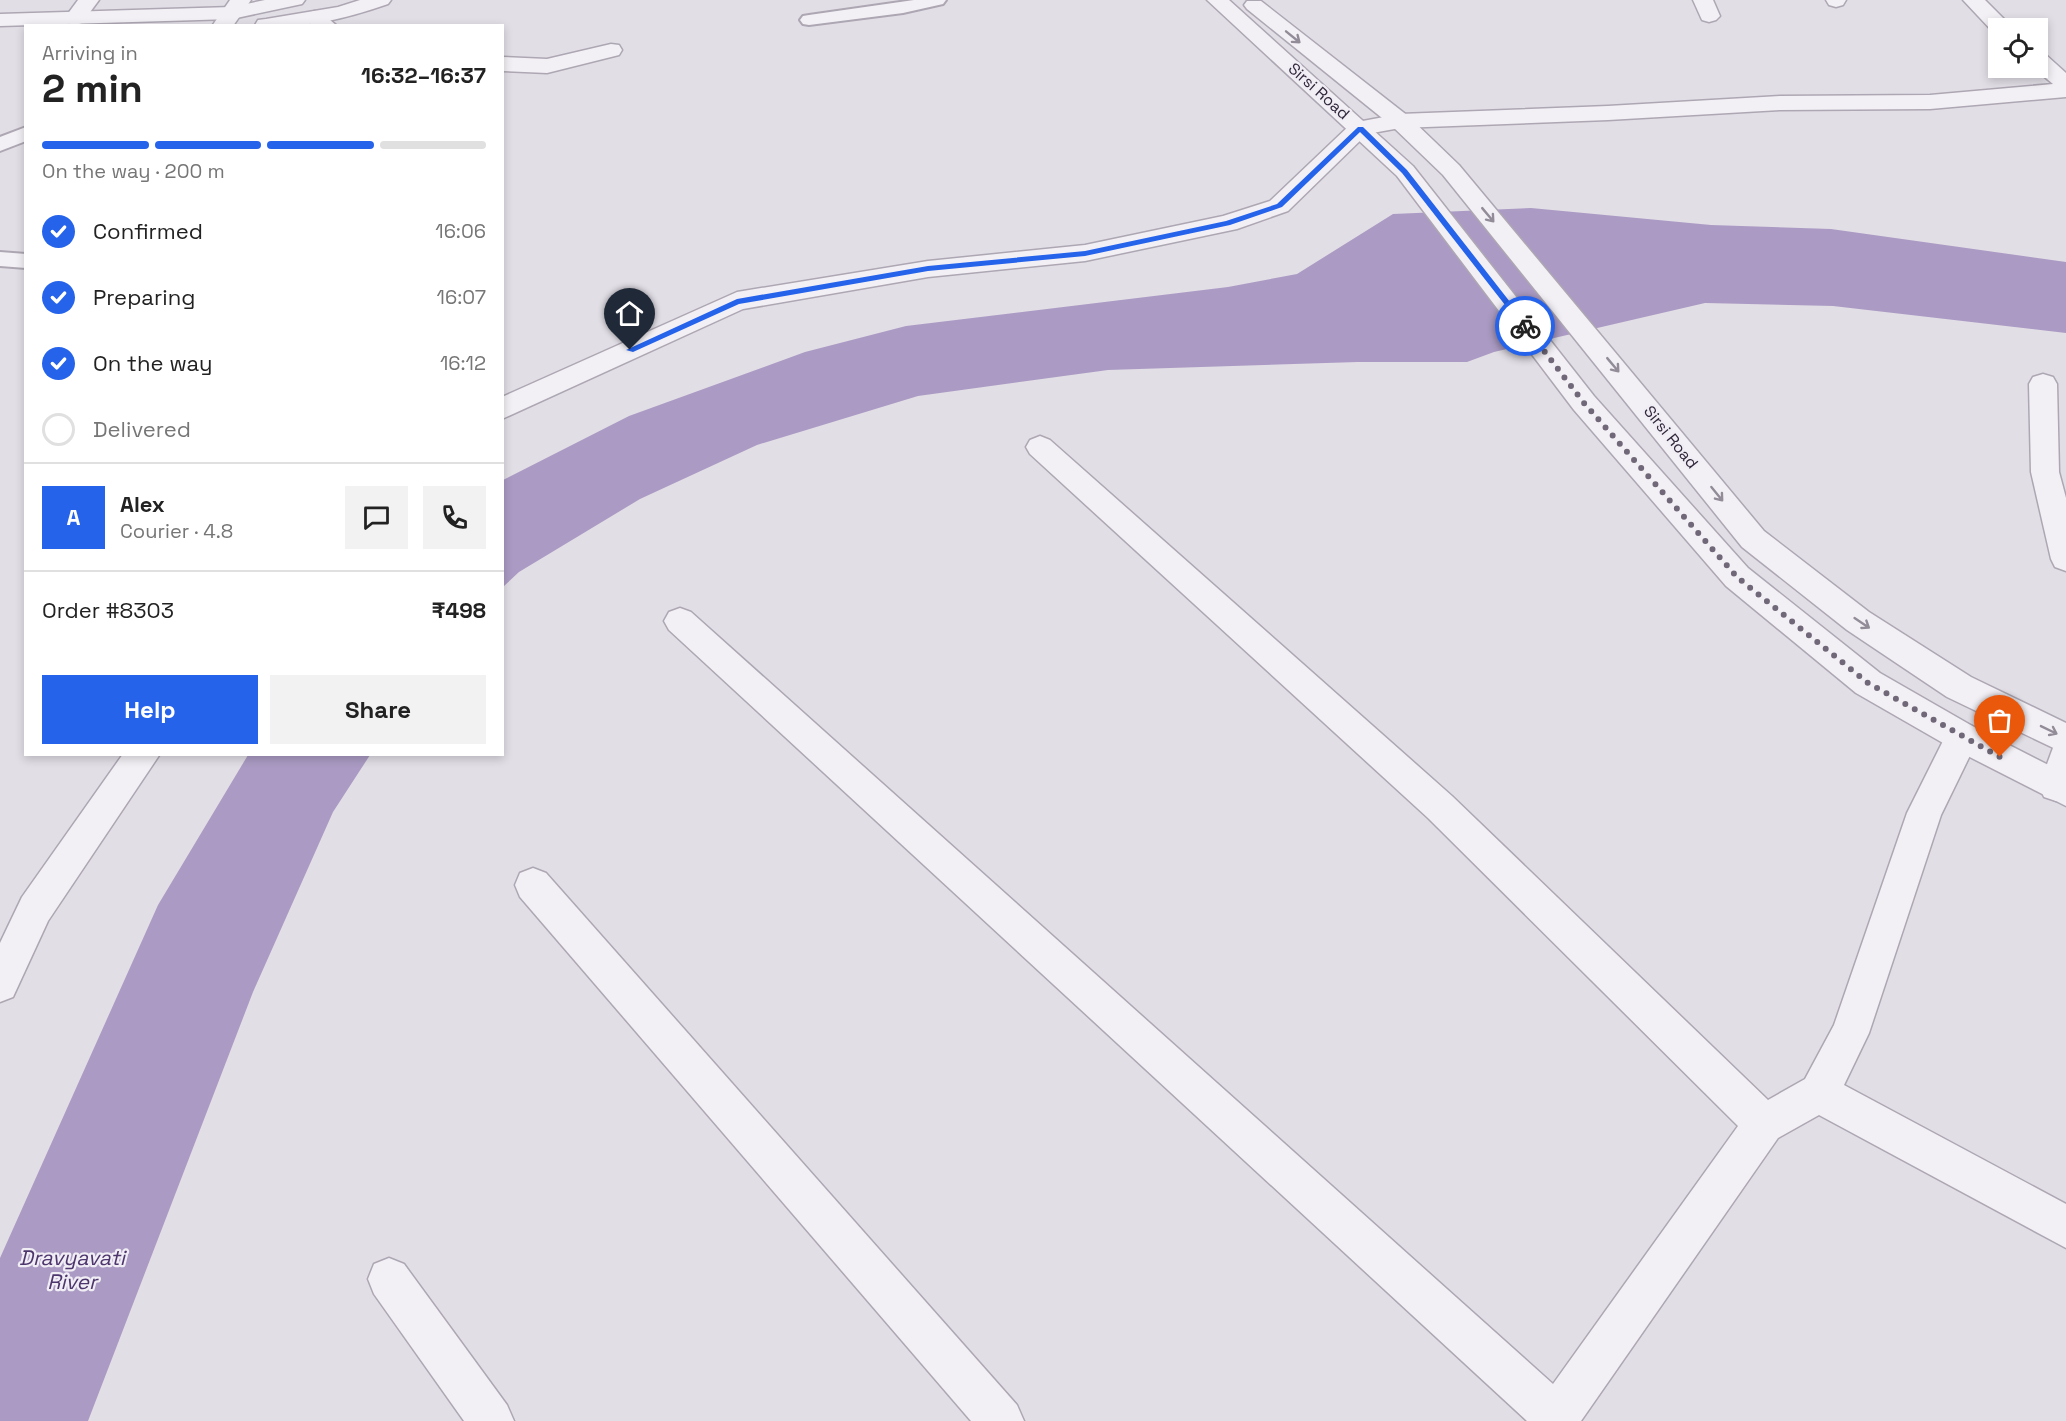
<!DOCTYPE html>
<meta charset="utf-8">
<style>
body{margin:0;font-family:"Space Grotesk",sans-serif;background:#f2f2f2;color:#222;height:100vh;display:flex;flex-direction:column;font-size:22px;white-space:nowrap}
*{box-sizing:border-box;margin:0}
p{font-size:20px;color:#767676}
.icon{flex:none;width:33px;height:33px;fill:none;stroke:currentColor;stroke-width:2;stroke-linecap:round;stroke-linejoin:round}
.map{position:relative;flex:1;overflow:hidden}
.details{position:absolute;left:24px;top:24px;width:480px;height:732px;display:flex;flex-direction:column;background:#fff;border-radius:0px;box-shadow:0 3px 9px #0003}
.details>*{flex:none}
.controls{position:absolute;left:1988px;top:18px;display:grid;gap:12px}
.controls a{display:grid;place-items:center;width:60px;height:60px;border-radius:0px;background:#fff;box-shadow:0 3px 9px #0003;font-size:30px}
.pin{position:absolute;display:grid;place-items:center;width:51px;height:51px;color:#fff;margin:-62px -26px;border-radius:50% 50% 50% 0;rotate:-45deg;box-shadow:0 0 6px #0007}
.pin .icon{rotate:45deg}
.courier{position:absolute;display:grid;place-items:center;width:60px;height:60px;margin:-30px;border:4px solid #2563eb;border-radius:50%;background:#fff;color:#222;box-shadow:0 2px 8px #0007}
.overview em{font-style:normal;font-weight:800}
.overview div{display:flex;flex-direction:column-reverse}
.overview{display:flex;align-items:center;justify-content:space-between;height:102px;padding:0 18px}
h1{font-size:39px;font-weight:800;line-height:45px}
.bar{display:grid;grid-template-columns:repeat(4,1fr);gap:9px 6px;align-content:center;height:72px;padding:0 18px}
.bar i{height:8px;border-radius:4px;background:#e0e0e0}
.bar .active{background:#2563eb}
.bar p{grid-column:span 4}
.line{display:flex;align-items:center;gap:15px;padding:0 18px;border-top:2px solid #e0e0e0}
.line div{flex:1}
.round{display:grid;place-items:center;flex:none;width:63px;height:63px;border-radius:0px;background:#f2f2f2}
ol{padding:0 18px;list-style:none}
li{display:flex;align-items:center;gap:18px;height:66px}
li p{margin-inline-start:auto}
li .icon{padding:6px;border-radius:50%;background:#2563eb;color:#fff;stroke-width:4}
li:last-child{color:#767676}
li i{width:33px;height:33px;border:3px solid #e0e0e0;border-radius:50%}
.button{display:flex;gap:12px;margin-top:auto;padding:12px 18px}
.button a{flex:1;height:69px;border-radius:0px;background:#2563eb;color:#fff;font-size:24px;font-weight:800;line-height:69px;text-align:center}
.button a+a{background:#f2f2f2;color:#222}
.map>svg:first-child{display:block}
.water{fill:#ab9bc4}
.lines{fill:none;stroke-linecap:round;stroke-linejoin:round}
.service-casing{stroke:#ada7b3;stroke-width:4}
.minor-casing{stroke:#ada7b3;stroke-width:3}
.tertiary-casing{stroke:#ada7b3;stroke-width:3}
.service{fill:#f3f0f5;fill-rule:evenodd}
.minor{fill:#f3f0f5;fill-rule:evenodd}
.tertiary{fill:#f3f0f5;fill-rule:evenodd}
.oneway{stroke:#928c98}
.route{fill:#2563eb}
.done{stroke:#706878;stroke-width:6;stroke-dasharray:0 10.8}
.labels{text-anchor:middle;dominant-baseline:central;stroke-width:4.5;stroke-linejoin:round;paint-order:stroke}
.street-label{font-size:16px;fill:#32283c;stroke:#f0edf4}
.near-water-label{font-size:21px;font-style:italic;fill:#4d356d;stroke:#f0edf4}
</style>
<div class="map">
<svg width="2066" height="1421" viewBox="0 0 2066 1421">
<rect width="100%" height="100%" fill="#e2dee6"/>
<g class="water">
<path d="M1531,208l180,17 120,4 235,33v71l-233,-27 -128,-3 -211,49 -27,10h-109l-250,8 -190,26 -161,49 -117,54 -121,73 -16,15v-107l126,-64 176,-64 101,-26 322,-39 69,-13 96,-60z"/>
<path d="M248,755h122l-37,57 -80,180 -165,429h-88v-163l158,-353z"/>
</g>
<g class="lines">
<g class="service-casing">
<g id="service">
<path d="M914,0h32l-3,4 -40,9 -94,12 -6,-1 -3,-4 3,-4 6,-1z"/>
<path d="M26,127v14l-26,10v-14z"/>
<path d="M0,252l26,2v14l-26,-2z"/>
</g>
</g>
<g class="minor-casing">
<g id="minor">
<path d="M78,0h21l-17,23 -7,2 -7,-2 -4,-4z"/>
<path d="M230,0h21l-18,26h-21z"/>
<path d="M1693,0h20l7,16 -4,4 -7,2 -7,-2z"/>
<path d="M1826,0h20l-3,5 -7,2 -7,-2z"/>
<path d="M1963,0h22l28,28h-15v5h-4z"/>
<path d="M315,11l7,2 15,13h-24l-9,-9 4,-4z"/>
<path d="M611,44l8,1 3,5 -3,5 -72,18 -45,-2v-14l45,2z"/>
<path d="M2037,52l8,2 21,19v24l-136,12 -150,1 -172,10 -208,8 -33,6 -79,77 -51,18 -152,32 -157,16 -185,32 -241,110v-22l235,-105 191,-31 157,-16 138,-29 47,-15 82,-78 48,-9 208,-8 172,-10 150,-1 123,-11 -19,-16h3z"/>
<path d="M2043,374l10,3 4,7 2,88 7,26v73l-11,-4 -4,-8 -20,-87 -2,-88 4,-7z"/>
<path d="M1040,436l10,4 402,356 316,304 37,-21 29,-54 73,-212 43,-86 12,-5 12,5 5,10 -38,78 -72,218 -25,52 222,119v44l-247,-133 -41,23 -197,283h-54l-858,-791 -5,-9 5,-9 11,-4 11,4 862,772 185,-258 -310,-308 -398,-364 -4,-7 4,-7z"/>
<path d="M2066,740v58l-10,3 -12,-4 -5,-11 15,-41z"/>
<path d="M123,754h37l-112,167 -35,76 -13,5v-59l22,-46z"/>
<path d="M533,868l13,5 471,532 7,16h-53l-451,-524 -5,-12 5,-12z"/>
<path d="M389,1258l15,6 103,141 7,16h-50l-90,-127 -6,-15 6,-15z"/>
</g>
</g>
<g class="tertiary-casing">
<g id="tertiary">
<path d="M265,0h40l-3,4 -70,15 -232,7v-12l232,-7z"/>
<path d="M360,0h31l-3,4c-43,15 -87,26 -133,21l3,-5 8,-1 72,-12z"/>
<path d="M1207,0h22l184,166 181,230 154,172 132,105 94,54 92,47v32l-116,-59 -94,-54 -130,-107 -152,-176 -177,-234z"/>
<path d="M1247,1h14l147,115 51,49 305,366 105,81 102,65 95,46v31l-119,-57 -100,-67 -105,-83 -299,-372 -51,-49 -145,-117 -3,-4z"/>
</g>
</g>
<use href="#service" class="service"/>
<use href="#minor" class="minor"/>
<use href="#tertiary" class="tertiary"/>
</g>
<defs><path id="oneway-shaft" d="M-6 0H5M1.5-3L5.5 0L1.5 3" fill="none" stroke-width="1.6" stroke-linecap="round" stroke-linejoin="round" transform="scale(1.5)"/></defs>
<g class="oneway">
<use href="#oneway-shaft" transform="translate(1293 37) rotate(39)"/>
<use href="#oneway-shaft" transform="translate(1488 215) rotate(50)"/>
<use href="#oneway-shaft" transform="translate(1613 365) rotate(50)"/>
<use href="#oneway-shaft" transform="translate(1717 494) rotate(51)"/>
<use href="#oneway-shaft" transform="translate(1862 623) rotate(34)"/>
<use href="#oneway-shaft" transform="translate(2049 730) rotate(26)"/>
</g>
<path class="route" d="M1358,127h5l44,43 121,155v3h-5l-121,-155 -42,-41 -78,75 -52,18 -145,31 -157,15 -189,33 -106,48 -7,-2 111,-51 191,-33 157,-15 141,-30 51,-17z"/>
<g class="lines">
<path class="done" d="M1525,326l59,77 153,174 131,106 132,74"/>
</g>
<g class="labels">
<g class="street-label">
<text transform="translate(1319 91) rotate(42)">Sirsi Road</text>
<text transform="translate(1671 437) rotate(51)">Sirsi Road</text>
</g>
<g class="near-water-label">
<text x="72" y="1257">Dravyavati<tspan x="72" dy="24">River</tspan></text>
</g>
</g>
</svg>
<div class="controls">
<a><svg class="icon" aria-label="locate" viewBox="0 0 24 24"><circle cx="12" cy="12" r="6"/><path d="M12 2v4M12 18v4M2 12h4M18 12h4"/></svg></a>
</div>
<div class="pin" style="left:2000px;top:757px;background:#ea580c"><svg class="icon" aria-label="bag" viewBox="0 0 24 24"><path d="M5 8h14l-1 12H6zM9 8a3 3 0 0 1 6 0"/></svg></div>
<div class="pin" style="left:630px;top:350px;background:#1f2937"><svg class="icon" aria-label="home" viewBox="0 0 24 24"><path d="M3 11l9-7 9 7M6 9v11h12V9"/></svg></div>
<div class="courier" style="left:1525px;top:326px"><svg class="icon" aria-label="bike" viewBox="0 0 24 24"><circle cx="6" cy="16" r="4"/><circle cx="18" cy="16" r="4"/><path d="M6 16l4-8h5l3 8M10 8l3 8H6M13 5h3"/></svg></div>
<section class="details">
<div class="overview"><div><h1>2 min</h1><p>Arriving in</p></div><em>16:32–16:37</em></div>
<div class="bar"><i class="active"></i><i class="active"></i><i class="active"></i><i></i><p>On the way · 200 m</p></div>
<ol>
<li><svg class="icon" aria-label="check" viewBox="0 0 24 24"><path d="M5 12l5 5 9-10"/></svg>Confirmed<p>16:06</p></li>
<li><svg class="icon" aria-label="check" viewBox="0 0 24 24"><path d="M5 12l5 5 9-10"/></svg>Preparing<p>16:07</p></li>
<li><svg class="icon" aria-label="check" viewBox="0 0 24 24"><path d="M5 12l5 5 9-10"/></svg>On the way<p>16:12</p></li>
<li><i></i>Delivered</li>
</ol>
<div class="line" style="height:108px"><b class="round" style="background:#2563eb;color:#fff">A</b><div><b>Alex</b><p>Courier · 4.8</p></div><a class="round"><svg class="icon" aria-label="chat" viewBox="0 0 24 24"><path d="M4 5h16v11H9l-5 4z"/></svg></a><a class="round"><svg class="icon" aria-label="phone" viewBox="0 0 24 24"><path d="M5 4h4l2 5-3 2q2 4 5 5l2-3 5 2v4C11 20 4 13 5 4z"/></svg></a></div>
<div class="line" style="height:78px"><div>Order #8303</div><b>₹498</b></div>
<div class="button"><a>Help</a><a>Share</a></div>
</section>
</div>
